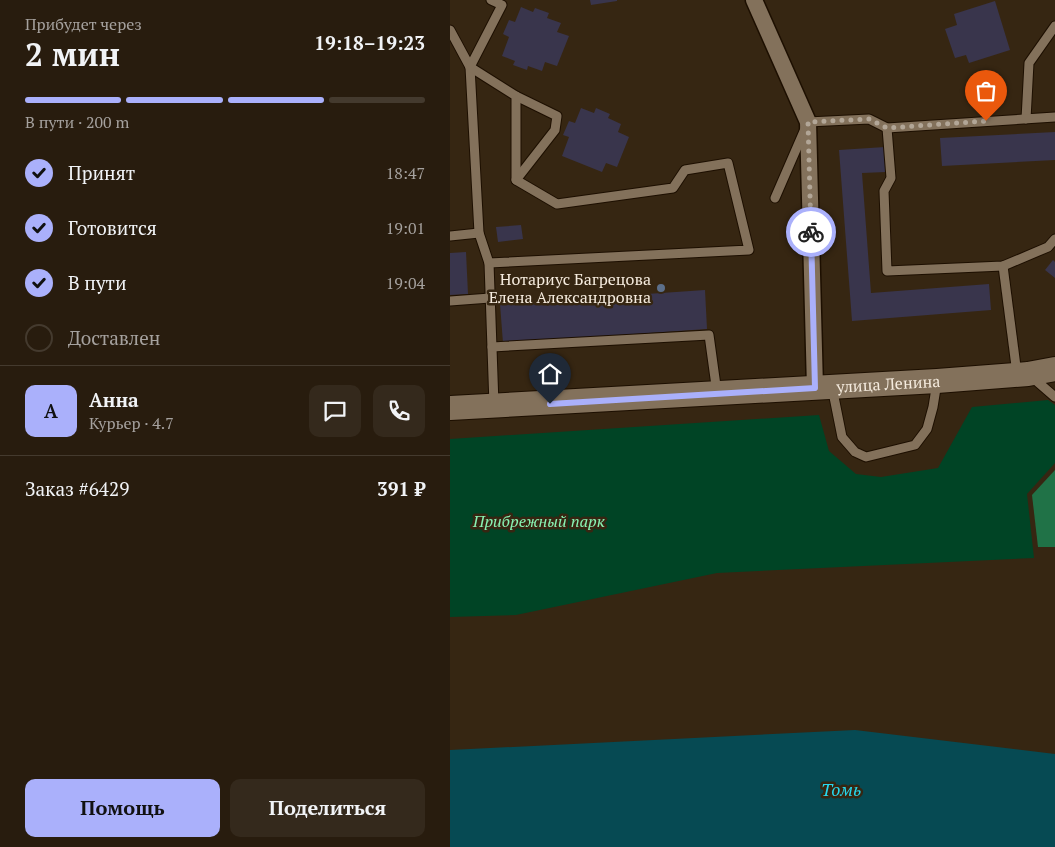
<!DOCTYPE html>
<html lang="ru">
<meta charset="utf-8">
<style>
body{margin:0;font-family:"PT Serif",serif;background:#34291c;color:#f1f3f6;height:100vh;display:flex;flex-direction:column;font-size:19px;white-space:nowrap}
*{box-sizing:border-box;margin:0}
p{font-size:16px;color:#a5a19e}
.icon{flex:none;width:28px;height:28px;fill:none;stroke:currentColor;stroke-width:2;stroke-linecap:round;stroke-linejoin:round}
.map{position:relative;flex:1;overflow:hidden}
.drawer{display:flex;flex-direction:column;background:#281c0e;width:450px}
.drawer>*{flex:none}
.pin{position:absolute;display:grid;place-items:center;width:42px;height:42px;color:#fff;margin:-51px -21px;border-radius:50% 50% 50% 0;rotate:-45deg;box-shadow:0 0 5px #0007}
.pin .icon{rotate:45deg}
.courier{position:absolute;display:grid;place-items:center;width:50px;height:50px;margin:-25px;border:4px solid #aab0fb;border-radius:50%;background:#fff;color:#222;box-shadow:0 1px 6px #0007}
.head em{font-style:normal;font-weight:600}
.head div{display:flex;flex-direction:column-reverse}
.head{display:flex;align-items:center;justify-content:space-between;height:85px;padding:0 25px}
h1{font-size:32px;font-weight:600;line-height:38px}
.bar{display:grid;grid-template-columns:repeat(4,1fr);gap:8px 5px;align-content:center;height:60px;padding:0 25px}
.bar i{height:6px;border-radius:4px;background:#443a2e}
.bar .active{background:#aab0fb}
.bar p{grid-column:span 4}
.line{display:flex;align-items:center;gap:12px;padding:0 25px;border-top:1px solid #443a2e}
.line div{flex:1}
.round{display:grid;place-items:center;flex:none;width:52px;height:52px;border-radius:10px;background:#34291c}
ol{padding:0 25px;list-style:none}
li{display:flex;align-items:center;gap:15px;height:55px}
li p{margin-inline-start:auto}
li .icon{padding:5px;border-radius:50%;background:#aab0fb;color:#111;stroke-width:4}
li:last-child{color:#a5a19e}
li i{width:28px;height:28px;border:2px solid #443a2e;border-radius:50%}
.action{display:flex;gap:10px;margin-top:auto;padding:10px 25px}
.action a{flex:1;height:58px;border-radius:10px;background:#aab0fb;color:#111;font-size:20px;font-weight:600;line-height:58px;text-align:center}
.action a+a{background:#34291c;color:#f1f3f6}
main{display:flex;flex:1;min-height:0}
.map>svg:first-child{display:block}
.green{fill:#004425}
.forest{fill:#207247}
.water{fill:#064a53}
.building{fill:#39354c}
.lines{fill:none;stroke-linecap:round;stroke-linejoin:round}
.lane-casing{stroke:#1d0f00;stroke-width:11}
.street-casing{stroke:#1d0f00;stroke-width:19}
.secondary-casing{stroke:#1d0f00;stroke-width:26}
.lane{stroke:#83715b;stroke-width:9}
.street{stroke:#83715b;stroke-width:16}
.secondary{stroke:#83715b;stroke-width:24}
.done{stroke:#b2a697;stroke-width:5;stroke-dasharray:0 9}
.route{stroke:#aab0fb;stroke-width:6}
.service-dot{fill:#5c6f8a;stroke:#362612;stroke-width:2}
.labels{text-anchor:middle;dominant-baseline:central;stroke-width:5;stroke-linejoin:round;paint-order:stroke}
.poi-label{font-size:16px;fill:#f5ebde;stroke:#362612;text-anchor:end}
.street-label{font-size:16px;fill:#f5ebde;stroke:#362612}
.park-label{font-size:16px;font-style:italic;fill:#89f4b4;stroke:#362612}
.water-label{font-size:18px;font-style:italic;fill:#26d8ee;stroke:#362612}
</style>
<main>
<section class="drawer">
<div class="head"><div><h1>2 мин</h1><p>Прибудет через</p></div><em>19:18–19:23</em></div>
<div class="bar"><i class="active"></i><i class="active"></i><i class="active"></i><i></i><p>В пути · 200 m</p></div>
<ol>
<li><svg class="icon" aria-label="check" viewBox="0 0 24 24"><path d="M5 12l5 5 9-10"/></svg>Принят<p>18:47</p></li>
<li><svg class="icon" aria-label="check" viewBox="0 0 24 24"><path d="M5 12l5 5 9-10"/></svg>Готовится<p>19:01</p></li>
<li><svg class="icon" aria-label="check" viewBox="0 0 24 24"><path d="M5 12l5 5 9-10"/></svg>В пути<p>19:04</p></li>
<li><i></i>Доставлен</li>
</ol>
<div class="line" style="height:90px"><b class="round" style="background:#aab0fb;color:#111">А</b><div><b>Анна</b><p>Курьер · 4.7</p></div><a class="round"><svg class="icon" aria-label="chat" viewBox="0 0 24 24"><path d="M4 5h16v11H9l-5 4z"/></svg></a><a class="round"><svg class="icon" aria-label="phone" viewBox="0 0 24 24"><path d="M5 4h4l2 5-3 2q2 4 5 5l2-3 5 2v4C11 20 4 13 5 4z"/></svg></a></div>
<div class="line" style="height:65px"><div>Заказ #6429</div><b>391 ₽</b></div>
<div class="action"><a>Помощь</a><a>Поделиться</a></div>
</section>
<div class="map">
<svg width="605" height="847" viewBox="0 0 605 847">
<rect width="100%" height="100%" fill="#362612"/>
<path class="green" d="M598,400l7,5v58l-28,31 7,64 -317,15 -201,42 -66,2v-178l369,-24 10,36 27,23 25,3 57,-9 34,-61z"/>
<path class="forest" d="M605,470v77h-17l-6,-52z"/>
<path class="water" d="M405,730l200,24v93h-605v-97z"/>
<g class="building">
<path d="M140,0h27v1l-26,4z"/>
<path d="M545,1l15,49 -41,13 -3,-8 -11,3 -10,-29 12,-4 -3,-11z"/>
<path d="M71,7l12,5 2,-4 14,5 -2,5 14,5 -4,9 12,4 -12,30 -12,-4 -3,9 -14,-5 -1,4 -14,-5 2,-4 -13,-5 7,-19 -6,-3 6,-14 6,2z"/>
<path d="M131,108l13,5 2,-5 14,6 -2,4 13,6 -3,8 11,5 -12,30 -11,-4 -4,9 -40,-16 7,-19 -6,-2 6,-14 6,2z"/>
<path d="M605,132v28l-113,6 -2,-28z"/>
<path d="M435,147l1,25 -24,1 9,120 118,-9 2,26 -139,11 -13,-171z"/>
<path d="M71,225l2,14 -25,3 -2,-15z"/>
<path d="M16,252l2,42 -18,1v-42z"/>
<path d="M603,260l2,2v16l-10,-8z"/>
<path d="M255,290l2,39 -204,14 -3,-39z"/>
</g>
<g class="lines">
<g class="lane-casing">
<g id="lane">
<path d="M0,30l20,37 9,166 10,30 5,142"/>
<path d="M66,96l41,20 -2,14 -39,50"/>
<path d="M576,119l3,-56 26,-37"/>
<path d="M437,128l4,50 -7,13 3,80 116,-5 45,-19 7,-8"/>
<path d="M325,198l33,-76 61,-3 18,9 168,-11"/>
<path d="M0,236l29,-3"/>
<path d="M39,263l260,-13 -21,-87 -43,7 -12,18 -116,16 -41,-24v-84l-46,-29 32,-62 -11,-5"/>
<path d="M553,266l14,108"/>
<path d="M0,301l40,-3"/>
<path d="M42,347l217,-12 8,58"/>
<path d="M582,377l23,20"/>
<path d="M382,387l10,50 13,15 11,5 49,-12 12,-16 6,-22 4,-25"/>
</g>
</g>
<g class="street-casing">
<path id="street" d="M304,0l54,122 7,266"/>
</g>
<g class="secondary-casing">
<g id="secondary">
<path id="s1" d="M0,408l487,-27 91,-7 27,-5"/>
</g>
</g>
<use href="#lane" class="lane"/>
<use href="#street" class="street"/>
<use href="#secondary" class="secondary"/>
</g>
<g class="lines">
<path class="done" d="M361,232l-3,-110 61,-3 18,9 99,-7"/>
<path class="route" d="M100,404l265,-16 -4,-156"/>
</g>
<circle class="service-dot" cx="211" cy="288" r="5"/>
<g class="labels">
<g class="poi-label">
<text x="201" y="279">Нотариус Багрецова<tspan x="201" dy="18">Елена Александровна</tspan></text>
</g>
<g class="street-label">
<text stroke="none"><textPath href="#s1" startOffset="439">улица Ленина</textPath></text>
</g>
<g class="park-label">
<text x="89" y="521">Прибрежный парк</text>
</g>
<g class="water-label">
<text x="391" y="789">Томь</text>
</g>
</g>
</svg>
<div class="pin" style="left:536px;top:121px;background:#ea580c"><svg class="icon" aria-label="bag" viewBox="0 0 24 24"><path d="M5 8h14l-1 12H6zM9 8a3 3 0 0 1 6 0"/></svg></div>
<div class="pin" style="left:100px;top:404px;background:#1f2937"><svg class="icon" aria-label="home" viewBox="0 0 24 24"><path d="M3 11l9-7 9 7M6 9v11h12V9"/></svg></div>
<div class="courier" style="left:361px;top:232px"><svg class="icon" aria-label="bike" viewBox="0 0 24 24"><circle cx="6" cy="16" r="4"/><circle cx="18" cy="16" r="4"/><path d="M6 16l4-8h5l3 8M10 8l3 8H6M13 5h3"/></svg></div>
</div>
</main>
